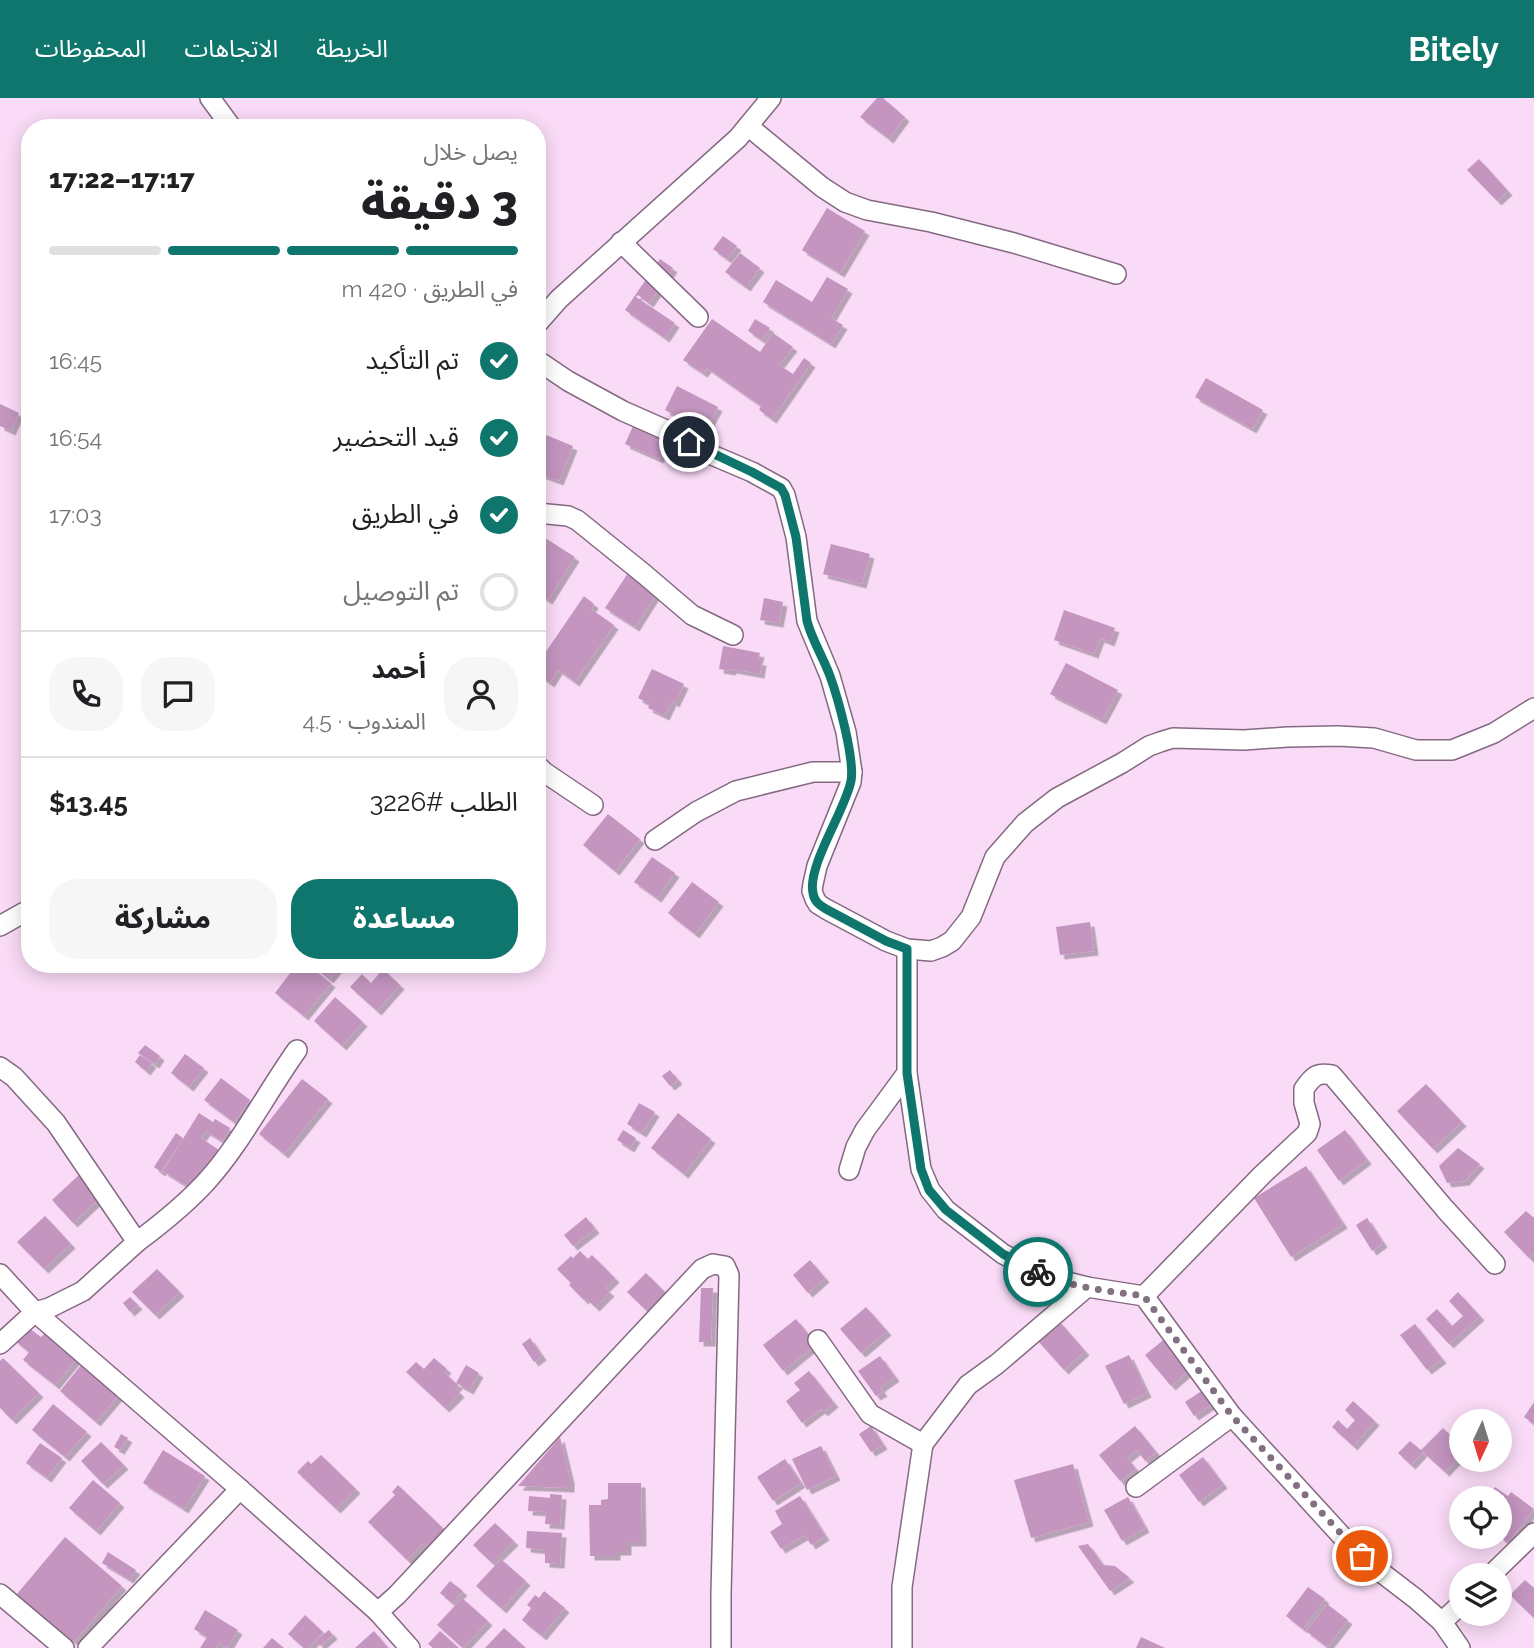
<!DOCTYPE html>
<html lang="ar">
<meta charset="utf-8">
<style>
body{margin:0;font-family:Raleway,"Noto Sans Arabic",sans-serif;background:#f6f6f6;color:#202124;direction:rtl;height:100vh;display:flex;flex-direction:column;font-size:26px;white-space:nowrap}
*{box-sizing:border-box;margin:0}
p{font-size:23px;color:#757577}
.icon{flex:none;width:38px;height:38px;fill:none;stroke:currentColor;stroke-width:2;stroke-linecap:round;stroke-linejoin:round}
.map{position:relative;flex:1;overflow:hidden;direction:ltr}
.drawer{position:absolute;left:21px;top:21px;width:525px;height:854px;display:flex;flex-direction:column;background:#fff;border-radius:28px;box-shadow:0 4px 18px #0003;direction:rtl}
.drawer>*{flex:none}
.needle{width:46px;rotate:184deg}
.controls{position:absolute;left:1449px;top:1311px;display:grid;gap:14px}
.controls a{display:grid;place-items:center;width:63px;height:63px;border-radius:50%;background:#fff;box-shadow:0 4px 18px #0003;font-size:35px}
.pin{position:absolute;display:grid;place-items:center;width:60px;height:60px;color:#fff;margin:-30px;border:4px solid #fff;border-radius:50%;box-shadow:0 2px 7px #0007}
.courier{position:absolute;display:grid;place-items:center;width:70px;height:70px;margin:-35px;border:5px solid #0f766e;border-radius:50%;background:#fff;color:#222;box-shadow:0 2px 9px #0007}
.headline em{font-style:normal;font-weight:800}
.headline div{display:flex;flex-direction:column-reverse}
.headline{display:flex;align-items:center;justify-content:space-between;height:119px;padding:0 28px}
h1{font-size:46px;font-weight:800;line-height:52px}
.bar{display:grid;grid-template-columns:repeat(4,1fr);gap:10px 7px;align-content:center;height:84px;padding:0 28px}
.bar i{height:9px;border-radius:5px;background:#e0e0e0}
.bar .current{background:#0f766e}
.bar p{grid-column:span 4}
.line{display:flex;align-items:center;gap:18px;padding:0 28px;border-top:2px solid #e0e0e0}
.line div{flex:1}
.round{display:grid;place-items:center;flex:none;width:74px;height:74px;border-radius:28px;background:#f6f6f6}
ol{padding:0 28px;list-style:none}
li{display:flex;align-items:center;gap:21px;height:77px}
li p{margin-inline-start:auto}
li .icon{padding:7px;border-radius:50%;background:#0f766e;color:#fff;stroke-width:4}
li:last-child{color:#757577}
li i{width:38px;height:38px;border:4px solid #e0e0e0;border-radius:50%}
.primary-button{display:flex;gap:14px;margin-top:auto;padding:14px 28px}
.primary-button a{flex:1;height:80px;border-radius:28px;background:#0f766e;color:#fff;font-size:28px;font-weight:800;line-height:80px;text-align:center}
.primary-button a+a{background:#f6f6f6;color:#202124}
header{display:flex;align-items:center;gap:42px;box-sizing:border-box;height:98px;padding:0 35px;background:#0f766e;color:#fff}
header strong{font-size:33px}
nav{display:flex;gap:38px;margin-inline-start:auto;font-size:24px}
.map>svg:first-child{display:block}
.building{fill:#c395bf;filter:url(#shadow)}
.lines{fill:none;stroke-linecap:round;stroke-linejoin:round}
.minor-casing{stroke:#846982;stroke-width:22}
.minor{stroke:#fff;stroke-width:19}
.done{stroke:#827081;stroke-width:7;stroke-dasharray:0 12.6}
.route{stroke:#0f766e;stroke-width:9}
</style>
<header>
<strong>Bitely</strong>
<nav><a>الخريطة</a><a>الاتجاهات</a><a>المحفوظات</a></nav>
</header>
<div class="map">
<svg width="1534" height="1550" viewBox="0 0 1534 1550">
<defs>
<filter id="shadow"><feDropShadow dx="4.5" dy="4.5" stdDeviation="0" flood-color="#0004"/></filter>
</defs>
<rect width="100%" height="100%" fill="#fadbf7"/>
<g class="building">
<path d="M877,0h6l22,19 -16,22 -29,-22z"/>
<path d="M1479,61l29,32 -11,10 -30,-31z"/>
<path d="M827,110l38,23 -25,42 -38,-23z"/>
<path d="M723,138l14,10 -10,13 -14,-10z"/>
<path d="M740,155l20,15 -14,19 -21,-15z"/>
<path d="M660,161l13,9 -24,35 -11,-8 -2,2 39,26 -10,15 -40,-28z"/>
<path d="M827,179l21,12 -17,29 12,7 -12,19 -68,-42 13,-22 36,22z"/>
<path d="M712,221l48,33 13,-19 20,14 -14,18 14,9 11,-16 7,5 -39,56 -13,-9 2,-4 -54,-38 -4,5 -20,-13z"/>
<path d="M755,221l15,9 -8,12 -14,-9z"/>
<path d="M1206,280l57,32 -11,19 -57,-32z"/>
<path d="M677,288l41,21 -13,24 -40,-21z"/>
<path d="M0,306l19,9 -8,18 -11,-5z"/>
<path d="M633,328l35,15 -9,18 -34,-15z"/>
<path d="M541,335l32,13 -14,35 -22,-8v-30z"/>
<path d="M542,438l33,21 -27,43 -11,-7v-5l4,-6 -4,-3v-35z"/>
<path d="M831,446l39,10 -8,30 -39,-10z"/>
<path d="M628,475l29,19 -22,35 -30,-19z"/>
<path d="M584,498l10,8 -3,5 23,16 -39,57 -17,-12 -8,13 -13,-9v-22l6,4z"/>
<path d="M764,500l19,4 -4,21 -19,-3z"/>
<path d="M1064,512l51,18 -5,14 -10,-4 -6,16 -40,-14z"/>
<path d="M723,548l37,7 -2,8h4l-2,13 -28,-5 -1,2 -12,-2z"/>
<path d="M1066,565l52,27 -16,30 -52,-26z"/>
<path d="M652,571l32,15 -9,19 -3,-2 -7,15 -17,-8 2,-4 -12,-6z"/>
<path d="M608,716l32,25 -25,32 -32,-26z"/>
<path d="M652,759l23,16 -18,25 -23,-16z"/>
<path d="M692,784l27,20 -24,32 -27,-21z"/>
<path d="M1090,824l4,29 -34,4 -4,-28z"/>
<path d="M297,866h10l24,19 -27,33 -29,-23z"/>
<path d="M310,866h31l-12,15z"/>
<path d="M383,871l17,16 -23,26 -27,-24 12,-13 9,9z"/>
<path d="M335,899l28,25 -21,24 -28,-25z"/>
<path d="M145,947l15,11 -5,8 -17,-11z"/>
<path d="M185,956l19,14 -15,19 -18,-14z"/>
<path d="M140,957l12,8 -6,8 -11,-9z"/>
<path d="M670,972l8,10 -8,6 -8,-10z"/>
<path d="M221,980l29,22 -16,22 -30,-22z"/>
<path d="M302,981l26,20 -44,55 -25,-20z"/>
<path d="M1426,986l36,38 -29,27 -36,-38z"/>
<path d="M639,1005l16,9 -13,21 -15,-9z"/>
<path d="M199,1015l14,9 2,-3 15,9 -8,13 -16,-10 -5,7 18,12 -26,40 -30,-19z"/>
<path d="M678,1015l33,26 -27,35 -33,-26z"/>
<path d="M623,1032l13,8 -6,10 -13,-8z"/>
<path d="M1345,1032l22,30 -28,21 -22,-31z"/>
<path d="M176,1035l7,5 -22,34 -7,-5z"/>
<path d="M1458,1050l22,16 -15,17 -18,2 -8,-17z"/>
<path d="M1306,1068l37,58 -52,33 -37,-59z"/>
<path d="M81,1075l21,23 -29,27 -21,-23z"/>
<path d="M1526,1113l8,7v35l-5,5 -25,-26z"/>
<path d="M45,1118l26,28 -27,25 -27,-27z"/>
<path d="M586,1119l9,12 -22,17 -9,-11z"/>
<path d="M1367,1120l16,25 -11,8 -16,-26z"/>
<path d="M580,1153l8,8 4,-4 23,23 -10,10 5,4 -15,15 -9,-9 -2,2 -15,-15 2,-2 -14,-14 14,-13 2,2z"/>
<path d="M810,1162l15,18 -17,15 -15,-18z"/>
<path d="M157,1171l23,23 -25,23 -23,-23z"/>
<path d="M646,1175l21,21 -18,19 -22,-21z"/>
<path d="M701,1190h12l-2,54h-12z"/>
<path d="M1458,1194l22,24 -31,28 -23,-25 11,-10 15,17 11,-10 -14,-15z"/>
<path d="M130,1199l8,8 -8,7 -7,-9z"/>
<path d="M866,1209l21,24 -26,22 -21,-24z"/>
<path d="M796,1221l20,25 -33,27 -20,-26z"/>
<path d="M1059,1223l26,30 -21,19 -27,-30z"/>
<path d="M1415,1226l27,35 -15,11 -27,-35z"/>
<path d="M26,1228l15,11 5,-5 32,25 -23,28 -32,-25 6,-8 -15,-12z"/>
<path d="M1167,1239l26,30 -22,19 -26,-31z"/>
<path d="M530,1240l12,18 -8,6 -12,-18z"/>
<path d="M1129,1257l18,38 -23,11 -19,-38z"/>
<path d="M880,1258l15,21 -15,11 3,4 -7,4 -18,-25z"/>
<path d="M3,1260l36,35 -27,27 -12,-12v-47z"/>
<path d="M434,1260l13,11 -3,3 14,13 -3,3 5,5 -15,15 -39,-36 10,-10 8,7z"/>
<path d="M82,1266l37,31 -23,27 -36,-31z"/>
<path d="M466,1267l13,8 -10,17 -13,-7z"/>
<path d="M809,1273l25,32 -11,9 -2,-3 -19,14 -16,-22 14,-11 -6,-7z"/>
<path d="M1206,1290l9,14 -21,14 -9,-14z"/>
<path d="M1353,1303l22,20 -22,25 -21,-19 6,-7 9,9 8,-9 -10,-10z"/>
<path d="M1534,1304v22l-10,-7z"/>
<path d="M53,1306l34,28 -22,25 -33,-27z"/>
<path d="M871,1328l12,19 -12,7 -12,-18z"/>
<path d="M1135,1328l21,26 -11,9 -8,-11 -10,8 9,11 -16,12 -21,-26z"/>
<path d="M1443,1330l18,17v10l-16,17 -22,-20 -12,13 -13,-12 12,-12 11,9z"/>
<path d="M121,1336l7,4 -8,12 -6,-3z"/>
<path d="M560,1339l10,42v9l-52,-2z"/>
<path d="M101,1344l23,23 -21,19 -22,-23z"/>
<path d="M40,1345l22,15 -15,20 -21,-15z"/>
<path d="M821,1348l15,30 -29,14 -15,-31z"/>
<path d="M163,1352l42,26 -21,33 -41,-26z"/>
<path d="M321,1357l35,34 -20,20 -39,-37 11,-11 3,3z"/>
<path d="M1203,1359l20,27 -24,18 -20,-27z"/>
<path d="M785,1361l16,24 -28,18 -16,-24z"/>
<path d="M1073,1366l16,58 -58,16 -17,-58z"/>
<path d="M93,1382l27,23 -24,28 -27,-23z"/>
<path d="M608,1385h33l1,59h-15v9h-11v5h-26l-1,-51h12v-5l7,-1z"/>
<path d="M398,1387l47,45 -17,17 -4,-4 -17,17 -39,-38 27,-27 -3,-3z"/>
<path d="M1495,1389l13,9 3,-4 23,17 -26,34 -8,-6v-39h-13z"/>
<path d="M550,1396l12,1 -2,30 -15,-1 1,-12 -18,-1 1,-15 21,2z"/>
<path d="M800,1398l25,40 -14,9 -6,-10 -24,14 -11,-17 12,-8 -7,-13z"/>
<path d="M1128,1399l17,31 -23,13 -18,-31z"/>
<path d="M495,1425l19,18 -22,22 -19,-18z"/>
<path d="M527,1433l35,2 -2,31 -15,-1v-13l-19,-2z"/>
<path d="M65,1439l57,49 -48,56 -57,-48z"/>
<path d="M1088,1446l15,21 12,1 15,12 -20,13 -32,-45z"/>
<path d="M108,1454l28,18 -7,9 -27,-16z"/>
<path d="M501,1461l25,22 -24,28 -26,-23z"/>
<path d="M1525,1482l9,8v30l-24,-23z"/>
<path d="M450,1483l13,10 -11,12 -12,-10z"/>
<path d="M1308,1489l17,12 -22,30 -17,-13z"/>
<path d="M544,1493l21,17 -23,28 -20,-16 9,-12 -4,-3 8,-10 4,3z"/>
<path d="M462,1500l26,23 -25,27 -26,-23z"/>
<path d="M1327,1506l21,16 -21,27 -21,-16z"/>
<path d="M205,1512l33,20 -11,18 -8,-5 -3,5h-16l7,-11 -13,-8z"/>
<path d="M305,1517l18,17 -15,16h-4l-16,-14z"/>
<path d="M504,1530l22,20h-41z"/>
<path d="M329,1532l4,5 -13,11 -4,-6z"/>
<path d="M374,1533l14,17h-33z"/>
<path d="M440,1533l19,17h-26l-5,-4z"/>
<path d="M1141,1539l24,11h-29z"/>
<path d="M272,1540l12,10h-21z"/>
</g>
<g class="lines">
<g class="minor-casing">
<g id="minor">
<path d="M210,0l22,30"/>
<path d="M748,28l74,61 23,15 22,8 64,12 83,21 102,31"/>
<path d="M621,144l77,75"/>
<path d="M537,226l22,-25 179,-161 33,-40"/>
<path d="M537,262l31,21 55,30 43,19 46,25 40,17 29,16 4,7 11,42 11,84 23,55 16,56 6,40 -1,10 -34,84 -4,18 -1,7 3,8 3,5 8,5 60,32 21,8 24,2 11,-4 10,-6 19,-24 24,-60 30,-34 32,-25 65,-35 27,-17 11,-4 13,-4 71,2 44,-3 50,-1 36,2 42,12h36l42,-17 40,-25"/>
<path d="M537,415l31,3 9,4 67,54 48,41 41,20"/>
<path d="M537,667l7,7 49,33"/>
<path d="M655,742l41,-28 40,-21 77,-19h39"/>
<path d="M0,828l30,-17"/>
<path d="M907,851v124l14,96 9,21 16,20 57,44 45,23 39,10 57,9 88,120 118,129 23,21 43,33 26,23 18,26"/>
<path d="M0,969l14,10 42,46 81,119 -54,49 -34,17 -14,4 -35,-38"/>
<path d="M849,1072l7,-23 9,-17 42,-57"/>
<path d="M137,1144c24,-18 48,-37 69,-60 34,-37 61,-90 91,-132"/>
<path d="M1144,1198l118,-121 45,-42 3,-9 -6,-21v-14c9,-13 13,-17 28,-14l113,134 50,55"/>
<path d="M818,1242l52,74 53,30 45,-59 29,-21 90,-77"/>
<path d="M0,1246l35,-32 205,177 138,123"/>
<path d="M1136,1389l96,-71"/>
<path d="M1491,1477l43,-42"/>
<path d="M0,1496l64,54"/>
<path d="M1442,1524l19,-18"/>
<path d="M88,1550l152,-159"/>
<path d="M410,1550l-32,-36 19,-17 305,-326 11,-5 12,2 4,9 -8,319v54"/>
<path d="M902,1550v-61l21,-143"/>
</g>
</g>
<use href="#minor" class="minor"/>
</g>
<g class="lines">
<path class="done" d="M1038,1174c32,16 71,19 106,24l88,120 130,140"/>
<path class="route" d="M689,344l63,30 29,16 4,7 11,42 11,84c5,19 16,36 23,55 8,22 25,83 21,105 -6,30 -44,85 -38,112 1,8 6,12 13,16l60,32 21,8v124l14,96 8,21 17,20 57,44 35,18"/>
</g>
</svg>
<div class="controls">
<a><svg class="needle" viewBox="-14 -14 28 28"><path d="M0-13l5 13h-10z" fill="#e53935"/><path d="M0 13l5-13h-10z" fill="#757577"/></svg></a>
<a><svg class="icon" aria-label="locate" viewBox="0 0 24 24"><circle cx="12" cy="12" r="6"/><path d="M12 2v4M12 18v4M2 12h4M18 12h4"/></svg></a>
<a><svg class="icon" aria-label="layers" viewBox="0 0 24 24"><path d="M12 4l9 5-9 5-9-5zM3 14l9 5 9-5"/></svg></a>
</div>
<div class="pin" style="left:1362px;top:1458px;background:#ea580c"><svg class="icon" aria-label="bag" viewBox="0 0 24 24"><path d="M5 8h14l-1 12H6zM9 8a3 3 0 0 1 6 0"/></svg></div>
<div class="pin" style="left:689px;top:344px;background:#1f2937"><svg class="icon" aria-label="home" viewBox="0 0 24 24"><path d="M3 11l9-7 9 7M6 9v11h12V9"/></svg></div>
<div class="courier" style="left:1038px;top:1174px"><svg class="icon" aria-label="bike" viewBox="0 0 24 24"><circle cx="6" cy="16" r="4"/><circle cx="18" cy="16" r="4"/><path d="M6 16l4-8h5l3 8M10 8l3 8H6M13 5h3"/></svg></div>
<section class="drawer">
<div class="headline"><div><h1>3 دقيقة</h1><p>يصل خلال</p></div><em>17:17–17:22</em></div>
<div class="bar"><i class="current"></i><i class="current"></i><i class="current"></i><i></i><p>في الطريق · 420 m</p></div>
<ol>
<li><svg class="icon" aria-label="check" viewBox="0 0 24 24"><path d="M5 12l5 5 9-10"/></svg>تم التأكيد<p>16:45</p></li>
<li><svg class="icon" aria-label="check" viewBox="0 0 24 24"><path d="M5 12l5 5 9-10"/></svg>قيد التحضير<p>16:54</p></li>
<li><svg class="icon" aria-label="check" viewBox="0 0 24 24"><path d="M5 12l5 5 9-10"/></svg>في الطريق<p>17:03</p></li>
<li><i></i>تم التوصيل</li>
</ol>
<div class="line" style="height:126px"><a class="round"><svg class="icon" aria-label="person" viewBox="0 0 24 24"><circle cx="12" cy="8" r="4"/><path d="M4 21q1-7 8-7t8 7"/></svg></a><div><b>أحمد</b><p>المندوب · 4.5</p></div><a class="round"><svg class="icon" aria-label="chat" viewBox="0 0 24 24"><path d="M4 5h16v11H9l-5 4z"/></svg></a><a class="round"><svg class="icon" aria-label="phone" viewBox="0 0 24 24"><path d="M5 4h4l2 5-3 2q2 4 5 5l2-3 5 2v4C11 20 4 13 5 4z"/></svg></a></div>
<div class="line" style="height:91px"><div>الطلب #3226</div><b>$13.45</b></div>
<div class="primary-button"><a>مساعدة</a><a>مشاركة</a></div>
</section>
</div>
